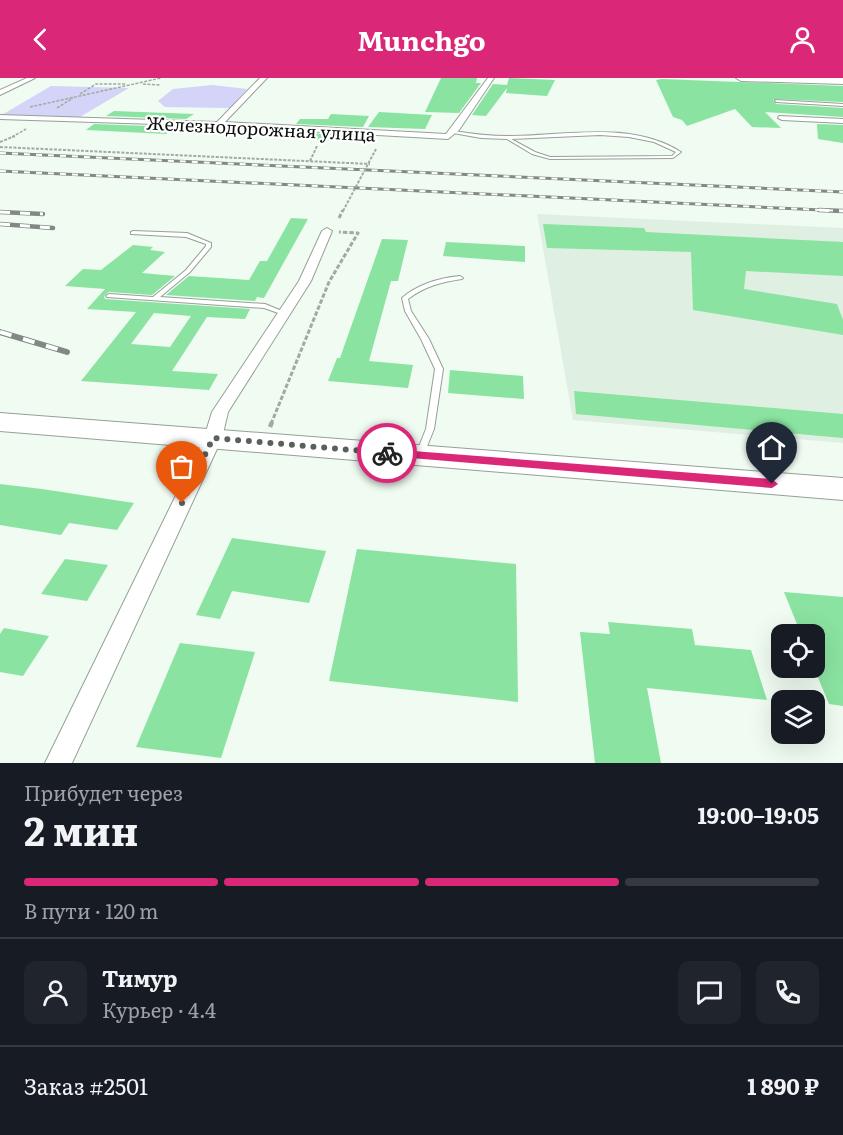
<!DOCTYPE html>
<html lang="ru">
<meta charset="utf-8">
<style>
body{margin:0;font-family:Literata,serif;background:#20242c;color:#f1f3f6;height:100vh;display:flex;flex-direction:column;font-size:22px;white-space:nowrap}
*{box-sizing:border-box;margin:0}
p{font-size:20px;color:#9ea1a6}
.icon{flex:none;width:33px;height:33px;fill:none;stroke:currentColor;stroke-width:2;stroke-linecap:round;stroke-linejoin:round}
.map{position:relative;height:685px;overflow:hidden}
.details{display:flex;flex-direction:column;background:#171b24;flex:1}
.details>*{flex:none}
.buttons{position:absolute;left:771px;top:546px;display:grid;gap:12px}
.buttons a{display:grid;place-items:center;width:54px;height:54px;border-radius:12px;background:#171b24;box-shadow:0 6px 24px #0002;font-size:30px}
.pin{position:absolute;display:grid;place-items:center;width:51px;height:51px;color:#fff;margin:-62px -26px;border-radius:50% 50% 50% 0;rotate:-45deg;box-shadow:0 0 6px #0007}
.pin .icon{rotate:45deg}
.courier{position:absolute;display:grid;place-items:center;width:60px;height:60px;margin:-30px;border:4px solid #db2777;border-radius:50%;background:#fff;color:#222;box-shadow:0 2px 8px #0007}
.summary em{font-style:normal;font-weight:700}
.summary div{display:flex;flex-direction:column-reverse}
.summary{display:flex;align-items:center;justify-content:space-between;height:102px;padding:0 24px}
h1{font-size:39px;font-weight:700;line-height:45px}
.bar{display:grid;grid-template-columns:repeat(4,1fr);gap:9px 6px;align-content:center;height:72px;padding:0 24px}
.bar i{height:8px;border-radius:4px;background:#363941}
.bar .on{background:#db2777}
.bar p{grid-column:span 4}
.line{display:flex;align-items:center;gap:15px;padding:0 24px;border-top:2px solid #363941}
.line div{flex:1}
.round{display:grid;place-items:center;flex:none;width:63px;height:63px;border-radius:12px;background:#20242c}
header{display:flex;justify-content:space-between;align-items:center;height:78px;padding:0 24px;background:#db2777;color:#fff;font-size:27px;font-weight:700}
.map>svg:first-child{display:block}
.built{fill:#dff0e2}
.green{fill:#d4d3f8}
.building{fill:#8ae3a1;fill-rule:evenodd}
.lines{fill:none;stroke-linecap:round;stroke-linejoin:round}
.lane-casing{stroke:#95a097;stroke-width:2}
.street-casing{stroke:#95a097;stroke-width:2}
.secondary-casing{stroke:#95a097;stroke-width:2}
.path-far3{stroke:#a1aaa3;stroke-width:1.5;stroke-dasharray:3 1.5;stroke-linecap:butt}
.path-far2{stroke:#a1aaa3;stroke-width:2;stroke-dasharray:3 1.5;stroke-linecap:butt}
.path-far1{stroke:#a1aaa3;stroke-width:3;stroke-dasharray:4.5 2;stroke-linecap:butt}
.path{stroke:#a1aaa3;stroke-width:4.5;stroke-dasharray:7 4;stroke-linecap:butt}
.lane{fill:#fff;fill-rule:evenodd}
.street{fill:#fff;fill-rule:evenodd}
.secondary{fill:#fff;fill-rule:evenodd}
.rail-far2-casing{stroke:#818983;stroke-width:3}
.rail-far1-casing{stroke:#818983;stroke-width:4.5}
.rail-casing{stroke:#818983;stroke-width:6}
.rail-far2{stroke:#fff;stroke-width:2;stroke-dasharray:6;stroke-linecap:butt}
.rail-far1{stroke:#fff;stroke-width:3;stroke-dasharray:10;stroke-linecap:butt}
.rail{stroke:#fff;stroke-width:4;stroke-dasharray:12;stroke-linecap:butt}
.path-bridge-far1{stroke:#a1aaa3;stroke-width:2;stroke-dasharray:3 1.5;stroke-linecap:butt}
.path-bridge{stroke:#a1aaa3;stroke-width:3;stroke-dasharray:4.5 2;stroke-linecap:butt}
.route{fill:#db2777}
.done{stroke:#5a615c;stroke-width:6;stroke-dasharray:0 10.8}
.labels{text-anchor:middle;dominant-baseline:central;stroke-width:4.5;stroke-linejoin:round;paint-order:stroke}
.far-street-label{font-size:18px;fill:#0a0e0b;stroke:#fff}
</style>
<header><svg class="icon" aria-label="back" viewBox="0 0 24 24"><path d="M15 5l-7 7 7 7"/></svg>Munchgo<svg class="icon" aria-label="person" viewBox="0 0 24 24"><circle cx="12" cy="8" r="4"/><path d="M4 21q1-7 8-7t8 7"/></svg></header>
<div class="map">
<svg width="843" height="685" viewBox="0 0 843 685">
<rect width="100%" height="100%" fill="#f0fbf2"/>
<path class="built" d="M537,136l306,14v215l-270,-23z"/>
<g class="green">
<path d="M212,7l35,4 -17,19 -65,-1 -7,-6 15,-12z"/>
<path d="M51,8l78,2 -51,30 -78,-2z"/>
</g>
<g class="building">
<path d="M441,0h36l-1,5h5l-22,30 -34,-1z"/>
<path d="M509,0l46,2 -8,16 -41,-3 1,-5 -21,28 -14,-1 21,-31 14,1z"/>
<path d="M662,1l181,7v16l-70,-3 3,5 67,4v9l-78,-5 16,16 -29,-1 -17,-18 -48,17 -5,-6 -9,-3 -17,-37z"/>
<path d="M114,33l80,3 -8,5 -80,-3z"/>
<path d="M379,34l53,3 -7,14 -57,-2z"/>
<path d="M331,36l38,2 -6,11 -67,-3 4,-5h28z"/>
<path d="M94,46l81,3 -9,7 -80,-4z"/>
<path d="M817,46l26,1v18l-25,-4z"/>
<path d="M289,54l70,4 -3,6 -72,-4z"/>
<path d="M291,140l17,1 -44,79 -7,-1 -2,4 -89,-6 23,-19 60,4 11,-19h7z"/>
<path d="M543,146l101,4 2,4 197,10v34l-97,-5 -2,18 93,15 6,16v15l-150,-25 -2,-58 -144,-4z"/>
<path d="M382,161l26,1 -10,41h-7l-22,80 44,4 -5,23 -80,-7 9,-23h3z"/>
<path d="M446,164l79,4v16l-82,-6z"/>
<path d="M133,167l20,2 -3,3 15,2 -23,21 33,3 -23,19 -43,-3 -5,4 1,3 145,10 -5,10 -38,-2 -35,54 46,3 -9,16 -128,-9 55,-69 -49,-3 18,-20 -40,-3 18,-17 18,1zM154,235l37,3 -21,31 -39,-3z"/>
<path d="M450,292l73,6 1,23 -76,-6z"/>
<path d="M574,313l269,23v24l-267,-24z"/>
<path d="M0,406l42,5 92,14 -17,27 -48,-7 -8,12 -61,-10z"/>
<path d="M232,460l94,13 -17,52 -77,-12 -12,28 -24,-4z"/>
<path d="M357,471l159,15 2,138 -189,-21z"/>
<path d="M65,481l43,6 -21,36 -46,-7z"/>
<path d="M784,514l59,5v109l-14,-2 -15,-36v-34h-13z"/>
<path d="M608,544l84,7 3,16 56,5 16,50 -120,-12 14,75h-66l-15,-131 30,2z"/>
<path d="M4,550l45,8 -26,40 -23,-4v-38z"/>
<path d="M180,565l75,9 -34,106 -85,-11z"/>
</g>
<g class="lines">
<g class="lane-casing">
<g id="lane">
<path d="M775,22l68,4v2l-67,-4z"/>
<path d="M454,53c18,3 36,5 55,5 56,0 121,-16 172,16l-8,6 -123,1 -18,-5 -25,-15 -26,-1 -28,-5zM600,57l29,2 25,5 22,10 -4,4 -122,1 -15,-5 -24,-13z"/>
<path d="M133,153l54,2 24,10v4l-21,25 -30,25 105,7 22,9 -3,2 -20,-7 -157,-11 -1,-1 3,-2 44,3 33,-27 20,-24v-2l-20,-7 -55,-3v-2z"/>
<path d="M460,198l3,2 -1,1c-20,3 -37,7 -54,20l3,12 18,28 14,30 -9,60 -10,25 -1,2h-6l-1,-2 10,-25 9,-60 -14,-30 -16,-28 -3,-13c16,-14 37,-20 58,-22z"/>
</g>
</g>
<g class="street-casing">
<g id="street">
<path d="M27,0h8l-35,17v-5z"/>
<path d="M260,0h7l-42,44 221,12 42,-56h6l-35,52 -11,9 -229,-13 -219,-7v-4l217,7z"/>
<path d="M779,38l64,3v4l-61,-3 -4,-2z"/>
<path d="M327,150l5,3 -21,50 -83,131 -6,26 -150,325h-27l159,-325 8,-26 87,-131 23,-50z"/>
</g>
</g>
<g class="secondary-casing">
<g id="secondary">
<path d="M736,0h107v6l-102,-3z"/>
<path d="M0,335l843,65v22l-843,-69z"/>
</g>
</g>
<g class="path-far3">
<path d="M143,6l18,1"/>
<path d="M80,16l16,-10h30"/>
<path d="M30,29l131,-29"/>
<path d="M57,30l16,-10"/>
<path d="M12,59l14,-8"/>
</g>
<g class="path-far2">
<path d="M0,64l15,-6"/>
<path d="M0,69l370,17"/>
<path d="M310,83l7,-15"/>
</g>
<path class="path-far1" d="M271,346l58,-142 29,-49 -19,-1"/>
<path class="path" d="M270,349l2,-5"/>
<use href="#lane" class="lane"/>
<use href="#street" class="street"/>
<use href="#secondary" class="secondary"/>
<g class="rail-far2-casing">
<g id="rail-far2">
<path d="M0,75l843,39"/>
<path d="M0,93l843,40"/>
</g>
</g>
<g class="rail-far1-casing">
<g id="rail-far1">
<path d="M819,132l24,1"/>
<path d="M0,134l43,2"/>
<path d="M0,146l53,4"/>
</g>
</g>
<g class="rail-casing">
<path id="rail" d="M0,254l67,20"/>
</g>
<use href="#rail-far2" class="rail-far2"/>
<use href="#rail-far1" class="rail-far1"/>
<use href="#rail" class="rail"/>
<path class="path-bridge-far1" d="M343,133l33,-62"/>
<path class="path-bridge" d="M339,140l4,-8"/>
</g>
<path class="route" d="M387,371l385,30 6,5 -6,4 -385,-32 -6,-3z"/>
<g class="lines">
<path class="done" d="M182,425l31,-65 174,15"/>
</g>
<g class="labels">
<g class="far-street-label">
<text transform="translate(261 50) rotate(3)">Железнодорожная улица</text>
</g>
</g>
</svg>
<div class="buttons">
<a><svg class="icon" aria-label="locate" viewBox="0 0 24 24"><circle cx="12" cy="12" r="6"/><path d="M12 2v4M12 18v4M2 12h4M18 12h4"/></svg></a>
<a><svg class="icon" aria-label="layers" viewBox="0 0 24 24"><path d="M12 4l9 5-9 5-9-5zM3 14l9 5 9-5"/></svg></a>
</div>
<div class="pin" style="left:182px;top:425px;background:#ea580c"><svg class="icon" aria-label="bag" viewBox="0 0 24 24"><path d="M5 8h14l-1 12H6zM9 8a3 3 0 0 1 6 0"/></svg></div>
<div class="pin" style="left:772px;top:406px;background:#1f2937"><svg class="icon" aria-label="home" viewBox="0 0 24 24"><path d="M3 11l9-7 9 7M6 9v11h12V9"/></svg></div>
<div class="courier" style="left:387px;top:375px"><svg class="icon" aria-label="bike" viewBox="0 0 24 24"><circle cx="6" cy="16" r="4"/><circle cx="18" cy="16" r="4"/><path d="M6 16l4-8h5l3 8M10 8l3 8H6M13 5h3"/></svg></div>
</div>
<section class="details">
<div class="summary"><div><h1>2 мин</h1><p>Прибудет через</p></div><em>19:00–19:05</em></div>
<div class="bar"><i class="on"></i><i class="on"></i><i class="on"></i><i></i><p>В пути · 120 m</p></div>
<div class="line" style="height:108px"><a class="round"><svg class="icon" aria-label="person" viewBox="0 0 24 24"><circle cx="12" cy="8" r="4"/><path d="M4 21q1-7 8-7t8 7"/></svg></a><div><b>Тимур</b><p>Курьер · 4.4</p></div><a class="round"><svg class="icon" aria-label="chat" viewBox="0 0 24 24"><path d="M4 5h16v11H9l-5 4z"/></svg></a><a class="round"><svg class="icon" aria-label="phone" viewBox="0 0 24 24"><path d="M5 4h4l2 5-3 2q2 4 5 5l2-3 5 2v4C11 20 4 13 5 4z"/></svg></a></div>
<div class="line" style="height:78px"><div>Заказ #2501</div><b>1 890 ₽</b></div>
</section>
